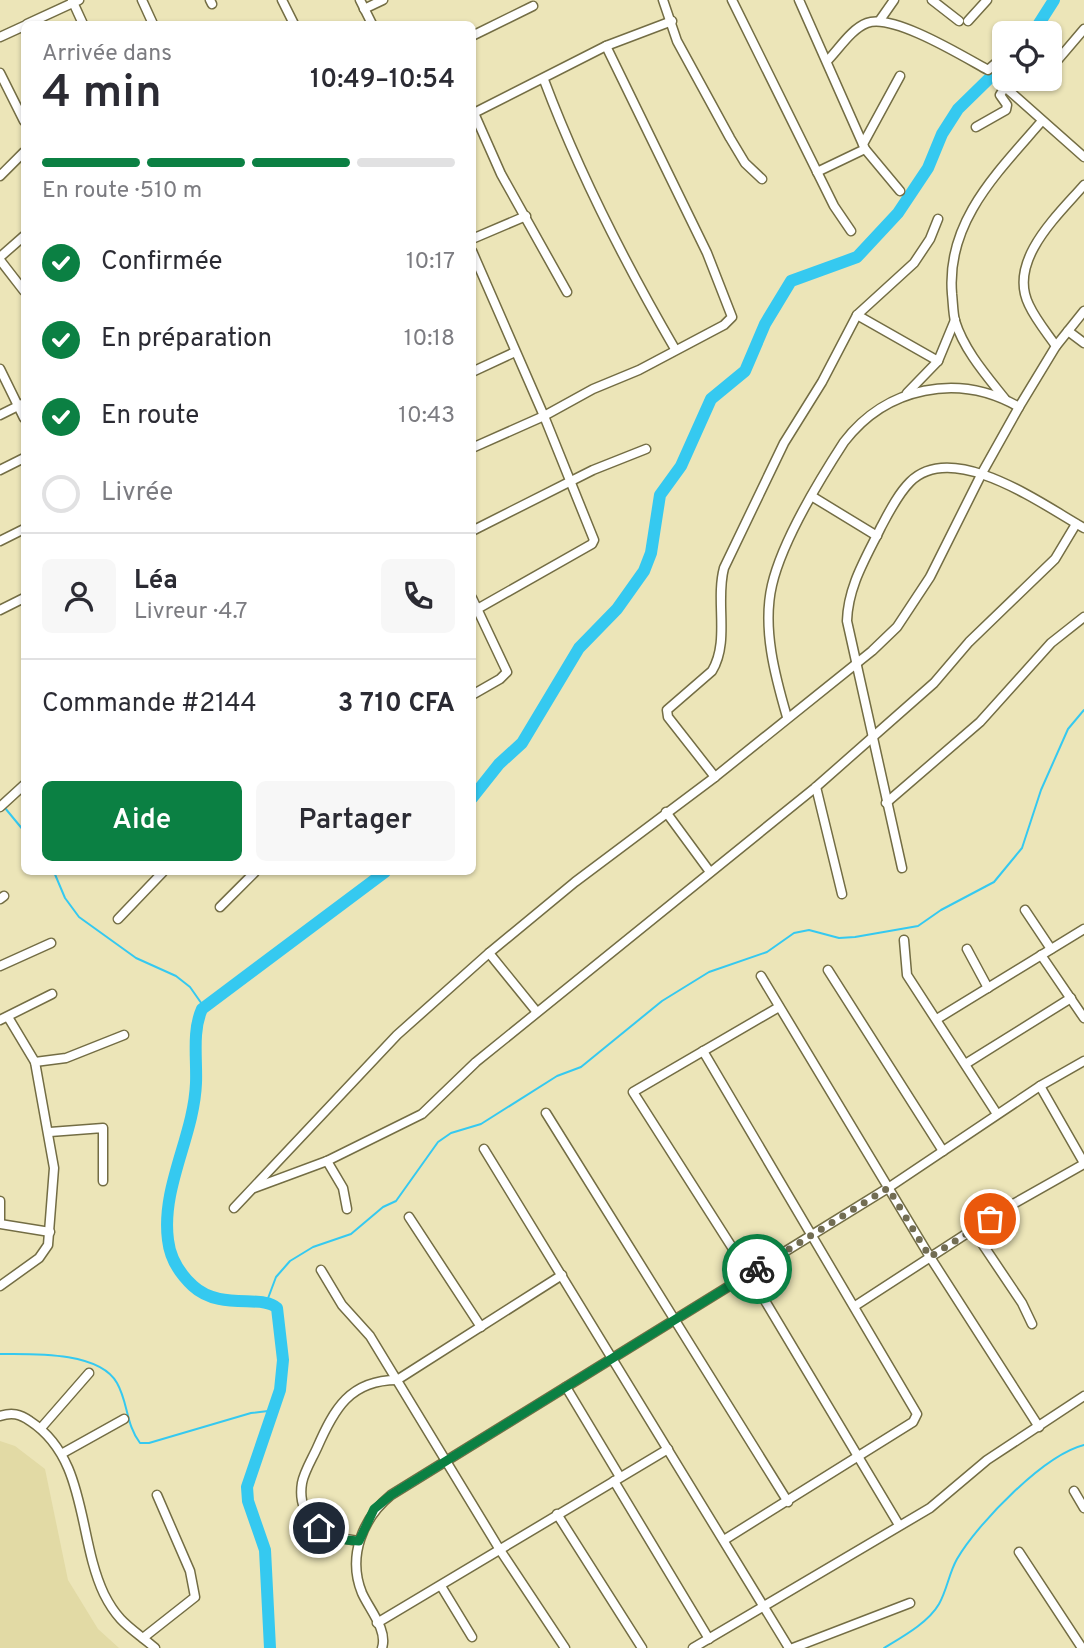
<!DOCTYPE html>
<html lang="fr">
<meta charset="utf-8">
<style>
body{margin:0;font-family:Overpass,sans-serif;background:#f7f7f7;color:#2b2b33;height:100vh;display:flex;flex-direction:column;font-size:26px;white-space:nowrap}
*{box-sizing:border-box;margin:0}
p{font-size:23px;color:#7c7c81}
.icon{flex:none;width:38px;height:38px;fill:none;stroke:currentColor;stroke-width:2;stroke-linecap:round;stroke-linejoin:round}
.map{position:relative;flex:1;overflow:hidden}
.sheet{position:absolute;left:21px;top:21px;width:455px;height:854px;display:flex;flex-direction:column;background:#fff;border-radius:10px;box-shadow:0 2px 5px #0004}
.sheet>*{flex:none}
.tools{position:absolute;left:992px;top:21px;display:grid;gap:14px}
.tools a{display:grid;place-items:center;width:70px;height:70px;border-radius:10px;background:#fff;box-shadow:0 2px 5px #0004;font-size:35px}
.pin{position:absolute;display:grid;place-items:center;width:60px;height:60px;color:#fff;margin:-30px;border:4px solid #fff;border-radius:50%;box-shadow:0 2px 7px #0007}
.courier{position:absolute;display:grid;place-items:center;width:70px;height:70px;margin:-35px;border:5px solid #0b8043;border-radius:50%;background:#fff;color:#222;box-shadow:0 2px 9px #0007}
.summary em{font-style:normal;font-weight:600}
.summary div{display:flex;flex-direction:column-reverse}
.summary{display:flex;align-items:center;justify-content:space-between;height:119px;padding:0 21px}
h1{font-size:46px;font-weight:600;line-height:52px}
.bar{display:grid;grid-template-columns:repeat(4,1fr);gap:10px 7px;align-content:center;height:84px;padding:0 21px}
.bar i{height:9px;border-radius:5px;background:#e1e1e2}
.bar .selected{background:#0b8043}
.bar p{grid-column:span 4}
.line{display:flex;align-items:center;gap:18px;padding:0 21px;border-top:2px solid #e1e1e2}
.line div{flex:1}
.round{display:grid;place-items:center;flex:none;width:74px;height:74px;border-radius:10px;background:#f7f7f7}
ol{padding:0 21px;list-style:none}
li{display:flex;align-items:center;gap:21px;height:77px}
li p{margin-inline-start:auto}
li .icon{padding:7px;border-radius:50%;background:#0b8043;color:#fff;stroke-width:4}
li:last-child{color:#7c7c81}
li i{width:38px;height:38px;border:4px solid #e1e1e2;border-radius:50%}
.button{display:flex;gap:14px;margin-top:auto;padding:14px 21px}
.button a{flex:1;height:80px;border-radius:10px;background:#0b8043;color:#fff;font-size:28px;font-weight:600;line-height:80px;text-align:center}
.button a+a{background:#f7f7f7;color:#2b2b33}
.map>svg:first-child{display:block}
.built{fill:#e2daa5}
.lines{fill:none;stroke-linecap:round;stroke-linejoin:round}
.stream{stroke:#35c9f0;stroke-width:2}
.river{stroke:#35c9f0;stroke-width:12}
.street-casing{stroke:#736d44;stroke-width:11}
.street{stroke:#fff;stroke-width:8}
.done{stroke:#726d53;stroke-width:7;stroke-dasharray:0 12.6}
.route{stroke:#0b8043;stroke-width:9}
</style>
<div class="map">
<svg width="1084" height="1648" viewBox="0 0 1084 1648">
<rect width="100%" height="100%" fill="#ece5b8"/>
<path class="built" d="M0,1441l15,5 30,23 23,111 30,49 21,19h-119z"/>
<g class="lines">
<g class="stream">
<path d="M5,808l19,23"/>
<path d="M54,872l11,26 14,19 57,41 40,18 14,11 14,20"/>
<path d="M267,1301l9,-24 14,-16 23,-14 38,-13 32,-27 13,-6 42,-59 13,-9 30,-9 76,-48 24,-9 81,-66 47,-29 58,-20 27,-19 15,-3 30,8 16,-1 63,-11 23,-16 53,-28 28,-34 19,-58 27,-61 16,-19"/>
<path d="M0,1354c31,0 99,-3 117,29 11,19 9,42 23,60h9l102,-30 25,-3"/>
<path d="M884,1648c18,-11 44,-25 55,-44 8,-14 10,-31 18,-45 21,-36 87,-104 127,-114"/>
</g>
<g class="river">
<path d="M1033,33l21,-33"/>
<path d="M472,798l27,-34 23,-21 57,-95 38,-39 27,-38 7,-18 9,-58 21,-29 30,-67 34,-28 20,-47 26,-43 66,-24 41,-44 30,-45 14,-34 16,-25 46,-45"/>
<path d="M270,1648l-5,-98 -17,-49 -1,-14 33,-97 3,-30 -6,-52c-14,-14 -57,3 -84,-22 -13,-12 -23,-28 -25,-46 -7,-53 26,-104 28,-157 1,-24 -4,-52 6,-74l183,-137"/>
</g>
<g class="street-casing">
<g id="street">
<path d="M72,0l11,24"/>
<path d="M142,0l11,24"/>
<path d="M210,0l2,4"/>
<path d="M282,0l12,24"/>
<path d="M360,0l12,24"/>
<path d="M663,0l14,41 53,97 15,25 17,16"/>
<path d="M732,0l102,206 17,25"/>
<path d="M799,0l66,149 35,42"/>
<path d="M932,0l27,21"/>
<path d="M364,9l19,-9"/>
<path d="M880,20l14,-20"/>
<path d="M968,21l19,-21"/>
<path d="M27,24l52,-24"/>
<path d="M472,36l61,-30"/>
<path d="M0,37l24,-11"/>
<path d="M827,61c12,-12 24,-32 40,-38 26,-10 97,34 121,47l16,-14"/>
<path d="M1050,69l34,-40"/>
<path d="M0,73l24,48"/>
<path d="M544,80c35,93 81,183 131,269"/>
<path d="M1005,87l79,70"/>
<path d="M474,113l27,61 66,118"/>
<path d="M472,114l134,-68 66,-25"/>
<path d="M976,127l30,-17 1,-5 -7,-10 5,-8 31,-8"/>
<path d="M863,144l37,-68"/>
<path d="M817,172l48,-23"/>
<path d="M0,176l24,-24"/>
<path d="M472,239l54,-23"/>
<path d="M472,251l72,165 50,124 -2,4 -120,68"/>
<path d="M0,257l24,-21"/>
<path d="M0,260l24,31"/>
<path d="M857,315l81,46"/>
<path d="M1068,331l16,12"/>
<path d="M1056,346c-9,-13 -20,-26 -27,-41 -22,-44 29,-90 55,-120"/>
<path d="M0,369l24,49"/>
<path d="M472,372l43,-20"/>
<path d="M907,393l31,-32 17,-41"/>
<path d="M1005,399c-19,-24 -41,-49 -50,-78 -2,-8 -2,-18 -3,-27 -6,-72 45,-121 89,-172"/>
<path d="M0,415l24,-12"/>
<path d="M472,448l72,-32 49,-27 46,-19 85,-45 8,-8 -25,-64 -101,-207"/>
<path d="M0,470l24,-12"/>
<path d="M813,497l64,39"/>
<path d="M472,531l121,-61 53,-21"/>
<path d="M0,541l24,-12"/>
<path d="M472,598l35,74 -7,7 -28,16"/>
<path d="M0,610l24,-12"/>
<path d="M787,717c-12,-41 -25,-89 -15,-132 10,-43 48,-106 72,-143 42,-55 114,-70 175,-35"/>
<path d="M715,777l-47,-60 -1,-7 45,-39c18,-30 3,-70 12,-103l60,-125 38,-61 35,-67 57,-52 16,-24 8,-20"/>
<path d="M816,787l26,107"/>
<path d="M886,803l94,-81 71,-79 33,-26"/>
<path d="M0,807l24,-22"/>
<path d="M666,812l44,60"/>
<path d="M902,868l-55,-247c1,-35 19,-63 34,-94 8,-15 17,-33 29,-45 43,-43 133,23 174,46"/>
<path d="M0,899l4,-3"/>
<path d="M220,907l35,-35"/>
<path d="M1025,910l26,39"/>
<path d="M118,919l45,-47"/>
<path d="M904,940l3,35 90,139"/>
<path d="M967,949l21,39"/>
<path d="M489,953l47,58"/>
<path d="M1041,955l43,63"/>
<path d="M0,966l51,-23"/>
<path d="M828,970l115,181"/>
<path d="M761,976l169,281 109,170"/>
<path d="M779,1007l-146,85 116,182 150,251"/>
<path d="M937,1019l147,-90"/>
<path d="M0,1020l52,-26"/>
<path d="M703,1051l214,363 -4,8 -189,118"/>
<path d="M35,1062l31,-4 58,-23"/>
<path d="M967,1063l104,-65"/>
<path d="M1040,1086l44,77"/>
<path d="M546,1113l242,389"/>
<path d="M50,1132l53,-4v53"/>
<path d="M484,1149l305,499"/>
<path d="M327,1161l16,27 4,21"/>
<path d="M254,1188l73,-27 95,-47 54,-52 340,-275 118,-104 35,-41 86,-83 21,-35"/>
<path d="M0,1201v22"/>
<path d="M234,1208l163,-173 92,-82 86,-71 140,-105 157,-126 25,-24 33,-50 52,-104 37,-66 37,-61 28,-35"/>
<path d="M409,1217l72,110"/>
<path d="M0,1224l50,8"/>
<path d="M973,1230l49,73 10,21"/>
<path d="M321,1270l21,35 28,31 130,214 65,98"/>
<path d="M0,1286l39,-28 9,-13 6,-77 -19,-106 -27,-45"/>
<path d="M855,1306l151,-98 78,-44"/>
<path d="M566,1387l54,90"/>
<path d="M0,1416c12,-4 20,-2 30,5 58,38 47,116 74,173 15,30 28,34 51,54"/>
<path d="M41,1428l48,-55"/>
<path d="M63,1453l61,-34"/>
<path d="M614,1481l95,158"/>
<path d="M1074,1491l10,17"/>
<path d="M557,1514l85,134"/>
<path d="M359,1541c-32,-3 -63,-22 -57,-58 2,-11 10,-24 15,-35 17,-39 33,-68 80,-68l165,-105"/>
<path d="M1019,1552l63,96"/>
<path d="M441,1586l31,51"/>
<path d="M377,1623l291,-174"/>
<path d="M143,1638l52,-41 -5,-26 -33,-76"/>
<path d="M382,1648c6,-18 -13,-39 -20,-55 -15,-37 1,-75 29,-98l497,-307 152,-102 44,-25"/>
<path d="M693,1648l237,-140 57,-48 97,-64"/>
<path d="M793,1648l117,-45"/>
</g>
</g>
<use href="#street" class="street"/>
</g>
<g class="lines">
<path class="done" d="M757,1269l131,-81 42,69 60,-38"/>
<path class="route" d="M319,1528l27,12 13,1 15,-32 17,-14 366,-226"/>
</g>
</svg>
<div class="tools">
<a><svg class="icon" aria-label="locate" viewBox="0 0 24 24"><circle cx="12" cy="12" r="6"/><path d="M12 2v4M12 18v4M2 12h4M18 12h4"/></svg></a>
</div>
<div class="pin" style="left:990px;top:1219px;background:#ea580c"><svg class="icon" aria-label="bag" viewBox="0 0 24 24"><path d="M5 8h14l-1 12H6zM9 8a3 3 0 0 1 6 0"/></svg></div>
<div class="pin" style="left:319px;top:1528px;background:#1f2937"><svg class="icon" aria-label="home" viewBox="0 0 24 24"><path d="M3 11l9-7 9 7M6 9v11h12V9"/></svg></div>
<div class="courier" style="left:757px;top:1269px"><svg class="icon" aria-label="bike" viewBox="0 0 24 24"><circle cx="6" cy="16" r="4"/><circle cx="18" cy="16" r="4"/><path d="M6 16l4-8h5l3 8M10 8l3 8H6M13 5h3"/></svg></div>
<section class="sheet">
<div class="summary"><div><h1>4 min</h1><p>Arrivée dans</p></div><em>10:49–10:54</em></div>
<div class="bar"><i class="selected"></i><i class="selected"></i><i class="selected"></i><i></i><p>En route · 510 m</p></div>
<ol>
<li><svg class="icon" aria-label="check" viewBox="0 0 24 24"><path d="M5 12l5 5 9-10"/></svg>Confirmée<p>10:17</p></li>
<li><svg class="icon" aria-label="check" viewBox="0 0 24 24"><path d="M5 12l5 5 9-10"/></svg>En préparation<p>10:18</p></li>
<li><svg class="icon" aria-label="check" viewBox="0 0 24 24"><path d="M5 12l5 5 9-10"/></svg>En route<p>10:43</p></li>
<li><i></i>Livrée</li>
</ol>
<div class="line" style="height:126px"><a class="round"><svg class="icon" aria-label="person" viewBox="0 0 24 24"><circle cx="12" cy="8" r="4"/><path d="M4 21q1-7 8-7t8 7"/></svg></a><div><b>Léa</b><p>Livreur · 4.7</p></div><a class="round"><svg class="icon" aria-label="phone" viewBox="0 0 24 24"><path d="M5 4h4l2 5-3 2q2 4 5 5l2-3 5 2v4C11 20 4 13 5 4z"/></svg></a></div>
<div class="line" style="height:91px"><div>Commande #2144</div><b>3 710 CFA</b></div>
<div class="button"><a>Aide</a><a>Partager</a></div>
</section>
</div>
